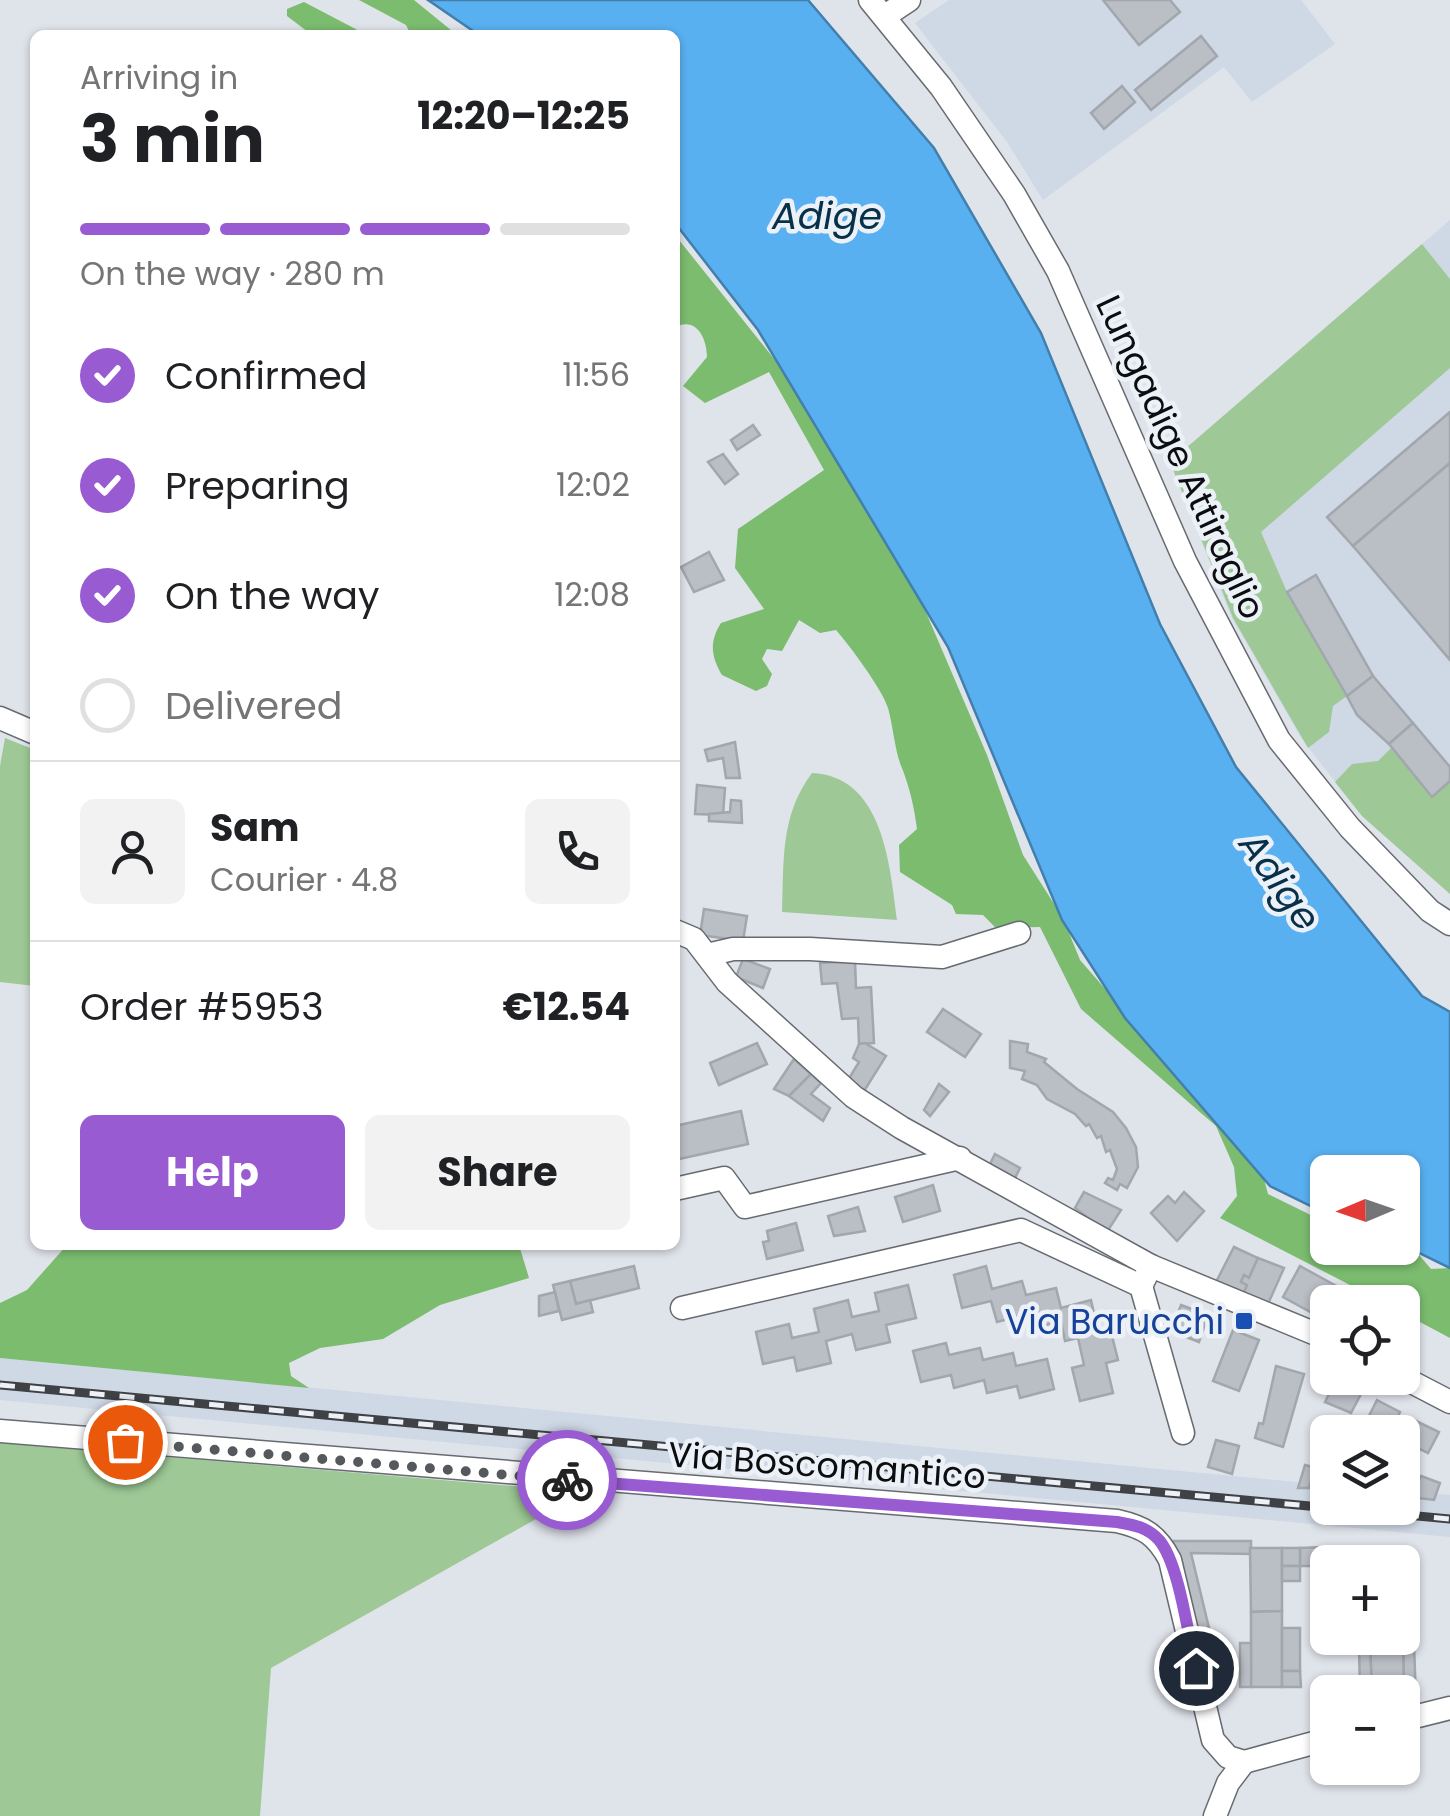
<!DOCTYPE html>
<meta charset="utf-8">
<style>
body{margin:0;font-family:Poppins,sans-serif;background:#f2f2f2;color:#202124;height:100vh;display:flex;flex-direction:column;font-size:38px;white-space:nowrap}
*{box-sizing:border-box;margin:0}
p{font-size:32px;color:#757577}
.icon{flex:none;width:55px;height:55px;fill:none;stroke:currentColor;stroke-width:2;stroke-linecap:round;stroke-linejoin:round}
.map{position:relative;flex:1;overflow:hidden}
.sheet{position:absolute;left:30px;top:30px;width:650px;height:1220px;display:flex;flex-direction:column;background:#fff;border-radius:15px;box-shadow:0 2px 8px #0004}
.sheet>*{flex:none}
.needle{width:65px;rotate:268deg}
.tools{position:absolute;left:1310px;top:1155px;display:grid;gap:20px}
.tools a{display:grid;place-items:center;width:110px;height:110px;border-radius:15px;background:#fff;box-shadow:0 2px 8px #0004;font-size:50px}
.pin{position:absolute;display:grid;place-items:center;width:85px;height:85px;color:#fff;margin:-42px;border:5px solid #fff;border-radius:50%;box-shadow:0 2px 10px #0007}
.courier{position:absolute;display:grid;place-items:center;width:100px;height:100px;margin:-50px;border:8px solid #985bd2;border-radius:50%;background:#fff;color:#222;box-shadow:0 2px 12px #0007}
.head em{font-style:normal;font-weight:700}
.head div{display:flex;flex-direction:column-reverse}
.head{display:flex;align-items:center;justify-content:space-between;height:170px;padding:0 50px}
h1{font-size:65px;font-weight:700;line-height:75px}
.bar{display:grid;grid-template-columns:repeat(4,1fr);gap:15px 10px;align-content:center;height:120px;padding:0 50px}
.bar i{height:12px;border-radius:8px;background:#e0e0e0}
.bar .on{background:#985bd2}
.bar p{grid-column:span 4}
.line{display:flex;align-items:center;gap:25px;padding:0 50px;border-top:2px solid #e0e0e0}
.line div{flex:1}
.round{display:grid;place-items:center;flex:none;width:105px;height:105px;border-radius:15px;background:#f2f2f2}
ol{padding:0 50px;list-style:none}
li{display:flex;align-items:center;gap:30px;height:110px}
li p{margin-inline-start:auto}
li .icon{padding:10px;border-radius:50%;background:#985bd2;color:#fff;stroke-width:4}
li:last-child{color:#757577}
li i{width:55px;height:55px;border:5px solid #e0e0e0;border-radius:50%}
.button{display:flex;gap:20px;margin-top:auto;padding:20px 50px}
.button a{flex:1;height:115px;border-radius:15px;background:#985bd2;color:#fff;font-size:40px;font-weight:700;line-height:115px;text-align:center}
.button a+a{background:#f2f2f2;color:#202124}
.map>svg:first-child{display:block}
.built{fill:#cfd8e5}
.green{fill:#9ec996}
.forest{fill:#7bbc6f}
.water{fill:#59b0f1;stroke:#427fad;stroke-width:2.5}
.building{fill:#babec5;stroke:#a2a6ad;stroke-width:2.5}
.lines{fill:none;stroke-linecap:round;stroke-linejoin:round}
.minor-casing{stroke:#676b71;stroke-width:25}
.minor{stroke:#fff;stroke-width:22}
.rail-casing{stroke:#3f4144;stroke-width:9}
.rail{stroke:#ecf1f8;stroke-width:5;stroke-dasharray:15;stroke-linecap:butt}
.done{stroke:#55585c;stroke-width:10;stroke-dasharray:0 18}
.route{stroke:#985bd2;stroke-width:12}
.transit-dot{fill:#1a4fb4;stroke:#ecf1f8;stroke-width:4}
.labels{text-anchor:middle;dominant-baseline:central;stroke-width:9;stroke-linejoin:round;paint-order:stroke}
.street-label{font-size:35px;fill:#0b0d0f;stroke:#ecf1f8}
.transit-label{font-size:35px;fill:#164399;stroke:#ecf1f8;text-anchor:end}
.water-label{font-size:38px;font-style:italic;fill:#093049;stroke:#ecf1f8}
</style>
<div class="map">
<svg width="1450" height="1816" viewBox="0 0 1450 1816">
<rect width="100%" height="100%" fill="#dfe3ea"/>
<g class="built">
<path d="M949,0h352l34,44 -83,58 -28,-35 -181,133 -36,-58 -92,-119z"/>
<path d="M1450,220v674l-88,-78 -61,-78 -69,-120 -62,-156z"/>
<path d="M0,1358l1327,127 1,23h74l1,-17 47,4v42l-1450,-137z"/>
</g>
<g class="green">
<path d="M1422,244l28,35v89l-189,164 26,60 60,104 -14,10 -4,26 -21,16 -75,-130 -63,-156z"/>
<path d="M5,738l30,12v236l-35,-4v-216z"/>
<path d="M1391,748l41,48 18,-15v113l-88,-78 -27,-34 17,-18 26,-3z"/>
<path d="M812,773c71,3 78,92 85,147l-115,-8c2,-52 -2,-96 30,-139z"/>
<path d="M0,1443l584,49 -313,176 -11,148h-260z"/>
</g>
<g class="forest">
<path d="M359,0h55l43,35h-46l-5,-10z"/>
<path d="M304,2l63,33h-55l-25,-19v-7z"/>
<path d="M675,235l112,140 129,214 71,166 36,100 40,63 17,42 181,208 7,26 59,29 1,25 86,1 17,20 19,-1v70l-47,-25 -1,-11h-19l-163,-84 17,-22 -3,-29 -18,-41 -135,-117 -41,-82 -44,1 -13,-13 -27,-1 -4,-9 -52,-33 -1,-27 18,-16c-3,-23 -7,-40 -15,-61 -7,-15 -9,-43 -14,-60 -6,-19 -38,-62 -52,-78l-16,3 -21,-13 -17,31 -15,-2 -5,10 10,15 -5,12 -11,5 -34,-16c-11,-19 -13,-33 -1,-52l43,-14 -29,-41 3,-39 86,-59 -55,-98 -64,31 -22,-17 24,-29c0,-18 -10,-41 -32,-30z"/>
<path d="M67,1245h452l10,33 -89,27 -57,34 -63,9 -31,15 2,13 18,12 -309,-30v-55l27,-13z"/>
</g>
<path class="water" d="M428,0h380l126,148 107,185 119,291 76,143 186,229 28,16v256l-47,-23 -1,-73h-74l-1,42 -57,-28 -145,-168 -63,-98 -114,-273 -190,-317 -83,-107v-188h-196z"/>
<g class="building">
<path d="M1103,0h67l10,12 -41,33z"/>
<path d="M1201,36l16,20 -66,54 -16,-20z"/>
<path d="M1122,86l13,16 -31,27 -13,-16z"/>
<path d="M1450,412v51l-97,83 -26,-29z"/>
<path d="M753,425l7,10 -23,15 -6,-10z"/>
<path d="M723,454l15,20 -13,10 -17,-22z"/>
<path d="M1450,463v197l-97,-114z"/>
<path d="M709,552l15,28 -30,12 -13,-25z"/>
<path d="M1316,575l57,101 -26,20 -60,-104z"/>
<path d="M1373,676l40,47 -24,21 -32,-29 -10,-19z"/>
<path d="M1413,723l37,44v14l-18,16 -43,-53z"/>
<path d="M735,742l5,36h-14l-3,-20 -15,3 -3,-11z"/>
<path d="M697,785l28,3 -2,27 -28,-1z"/>
<path d="M731,800l10,1 1,22 -33,-2v-7l21,-2z"/>
<path d="M704,909l43,7 -4,25 -43,-6z"/>
<path d="M743,959l27,10 -7,19 -27,-11z"/>
<path d="M855,961l1,27 15,-1 3,56 -15,1 -1,-26 -16,1 -5,-36 -15,1 -2,-21z"/>
<path d="M943,1009l38,25 -16,23 -38,-25z"/>
<path d="M1010,1041l18,3 -1,8 19,7 -2,3 33,27 36,23 13,16 10,19 2,20 -11,21 -7,-4 -3,6 -12,-7 3,-5 5,2 4,-11 -7,-19 -4,2 -5,-16 -4,2 -8,-14 -3,2 -11,-12 -28,-15 -10,-14 -15,-6 3,-8 -15,-3z"/>
<path d="M757,1043l10,21 -48,21 -9,-22z"/>
<path d="M865,1043l21,13 -25,40 -16,-11 14,-23 -6,-4 6,-14z"/>
<path d="M794,1059l17,15 -22,22 -15,-7z"/>
<path d="M811,1074l10,9 -10,11 19,14 -7,13 -34,-25z"/>
<path d="M939,1084l10,8 -19,24 -6,-6z"/>
<path d="M741,1111l7,33 -73,16v-34z"/>
<path d="M995,1154l25,14 -6,12 -25,-14z"/>
<path d="M933,1185l7,26 -37,11 -8,-25z"/>
<path d="M1084,1192l37,18 -14,22 -32,-24z"/>
<path d="M1184,1192l20,19 -27,30 -26,-28 17,-17 7,7z"/>
<path d="M858,1207l7,24 -31,5 -6,-20z"/>
<path d="M796,1223l7,27 -36,9 -4,-17 6,-1 -2,-10z"/>
<path d="M1234,1247l24,11 -9,20 -5,-3 -3,7 6,3 -4,10 -28,-11z"/>
<path d="M1258,1258l26,10 -16,36 -25,-9 4,-10 -6,-3 3,-7 5,3z"/>
<path d="M634,1266l5,22 -63,16 -6,-23z"/>
<path d="M986,1266l6,23 30,-8 4,14 30,-7 5,20 30,-8 7,31 12,-3 8,32 -12,3 7,30 -33,8 -8,-33 12,-3 -6,-27 -13,3 -4,-20 -30,8 -4,-15 -30,8 -6,-21 -29,7 -8,-33z"/>
<path d="M1300,1266l40,22 -12,14 -5,17 -40,-22z"/>
<path d="M570,1281l6,23 14,-4 3,12 -31,8 -9,-35z"/>
<path d="M908,1285l8,33 -30,7 4,17 -34,8 -4,-16 -26,7 5,22 -34,8 -3,-14 -31,7 -7,-32 33,-8 3,14 27,-6 -5,-23 34,-9 4,17 27,-6 -4,-18z"/>
<path d="M555,1292l4,19 -20,5v-20z"/>
<path d="M1181,1305l27,10 -9,27 -28,-11z"/>
<path d="M1233,1330l26,10 -20,51 -26,-10z"/>
<path d="M946,1343l3,12 31,-7 3,12 30,-7 3,13 31,-7 7,30 -34,9 -3,-12 -30,7 -3,-13 -30,8 -3,-13 -30,7 -8,-31z"/>
<path d="M1276,1366l28,8 -21,73 -28,-9 4,-15 4,1z"/>
<path d="M1336,1380l26,12 -11,21 -26,-11z"/>
<path d="M1377,1400l23,12 -10,20 -26,-6z"/>
<path d="M1414,1420l25,12 -11,21 -24,-12z"/>
<path d="M1216,1440l23,6 -7,28 -24,-7z"/>
<path d="M1305,1465l11,3 -7,20h-11z"/>
<path d="M1421,1476l19,7 -6,17 -24,-3z"/>
<path d="M1173,1541h78v13l-60,-1 18,75 -15,3z"/>
<path d="M1323,1547h45v15l-45,4z"/>
<path d="M1323,1547v19h-23v-18z"/>
<path d="M1250,1548h32v63l-31,1z"/>
<rect x="1282" y="1548" width="18" height="18"/>
<rect x="1282" y="1566" width="18" height="15"/>
<path d="M1282,1611v76h-31v-75z"/>
<rect x="1282" y="1628" width="18" height="43"/>
<rect x="1240" y="1643" width="11" height="44"/>
<path d="M1414,1644l2,56h-12l-1,-55z"/>
<path d="M1403,1645l1,42 -32,1 -2,-42z"/>
<path d="M1359,1646h11l2,46h-12z"/>
<path d="M1282,1671h18l1,16h-19z"/>
</g>
<g class="lines">
<g class="minor-casing">
<g id="minor">
<path d="M870,0l71,87 73,107 44,77 127,290 94,179 71,88 80,83 20,13"/>
<path d="M885,16l24,-16"/>
<path d="M0,718l35,15"/>
<path d="M675,931l19,8 33,43 127,115 48,31 249,138 177,73"/>
<path d="M707,955l26,-6h77l132,8 77,-24"/>
<path d="M675,1189l49,-11 21,29 215,-49"/>
<path d="M1141,1286l42,147"/>
<path d="M682,1308l339,-78 120,56 10,-20"/>
<path d="M1402,1377l48,25"/>
<path d="M0,1431l1117,90c27,6 40,14 53,39l43,180 15,17 16,5 84,-23"/>
<path d="M1402,1720l48,-12"/>
<path d="M1215,1816l13,-33 16,-21"/>
</g>
</g>
<use href="#minor" class="minor"/>
<g class="rail-casing">
<path id="rail" d="M0,1385l1450,134"/>
</g>
<use href="#rail" class="rail"/>
</g>
<g class="lines">
<path class="done" d="M125,1442l442,38"/>
<path class="route" d="M567,1480l550,42c17,3 30,5 42,18 20,23 29,96 37,128"/>
</g>
<rect class="transit-dot" x="1234" y="1311" width="20" height="20" rx="5"/>
<g class="labels">
<g class="street-label">
<text transform="translate(1181 457) rotate(65)">Lungadige Attiraglio</text>
<text transform="translate(827 1465) rotate(4)">Via Boscomantico</text>
</g>
<g class="transit-label">
<text x="1224" y="1321">Via Barucchi</text>
</g>
<g class="water-label">
<text x="827" y="215">Adige</text>
<text transform="translate(1280 881) rotate(55)">Adige</text>
</g>
</g>
</svg>
<div class="tools">
<a><svg class="needle" viewBox="-14 -14 28 28"><path d="M0-13l5 13h-10z" fill="#e53935"/><path d="M0 13l5-13h-10z" fill="#757577"/></svg></a>
<a><svg class="icon" aria-label="locate" viewBox="0 0 24 24"><circle cx="12" cy="12" r="6"/><path d="M12 2v4M12 18v4M2 12h4M18 12h4"/></svg></a>
<a><svg class="icon" aria-label="layers" viewBox="0 0 24 24"><path d="M12 4l9 5-9 5-9-5zM3 14l9 5 9-5"/></svg></a>
<a>+</a>
<a>−</a>
</div>
<div class="pin" style="left:125px;top:1442px;background:#ea580c"><svg class="icon" aria-label="bag" viewBox="0 0 24 24"><path d="M5 8h14l-1 12H6zM9 8a3 3 0 0 1 6 0"/></svg></div>
<div class="pin" style="left:1196px;top:1668px;background:#1f2937"><svg class="icon" aria-label="home" viewBox="0 0 24 24"><path d="M3 11l9-7 9 7M6 9v11h12V9"/></svg></div>
<div class="courier" style="left:567px;top:1480px"><svg class="icon" aria-label="bike" viewBox="0 0 24 24"><circle cx="6" cy="16" r="4"/><circle cx="18" cy="16" r="4"/><path d="M6 16l4-8h5l3 8M10 8l3 8H6M13 5h3"/></svg></div>
<section class="sheet">
<div class="head"><div><h1>3 min</h1><p>Arriving in</p></div><em>12:20–12:25</em></div>
<div class="bar"><i class="on"></i><i class="on"></i><i class="on"></i><i></i><p>On the way · 280 m</p></div>
<ol>
<li><svg class="icon" aria-label="check" viewBox="0 0 24 24"><path d="M5 12l5 5 9-10"/></svg>Confirmed<p>11:56</p></li>
<li><svg class="icon" aria-label="check" viewBox="0 0 24 24"><path d="M5 12l5 5 9-10"/></svg>Preparing<p>12:02</p></li>
<li><svg class="icon" aria-label="check" viewBox="0 0 24 24"><path d="M5 12l5 5 9-10"/></svg>On the way<p>12:08</p></li>
<li><i></i>Delivered</li>
</ol>
<div class="line" style="height:180px"><a class="round"><svg class="icon" aria-label="person" viewBox="0 0 24 24"><circle cx="12" cy="8" r="4"/><path d="M4 21q1-7 8-7t8 7"/></svg></a><div><b>Sam</b><p>Courier · 4.8</p></div><a class="round"><svg class="icon" aria-label="phone" viewBox="0 0 24 24"><path d="M5 4h4l2 5-3 2q2 4 5 5l2-3 5 2v4C11 20 4 13 5 4z"/></svg></a></div>
<div class="line" style="height:130px"><div>Order #5953</div><b>€12.54</b></div>
<div class="button"><a>Help</a><a>Share</a></div>
</section>
</div>
